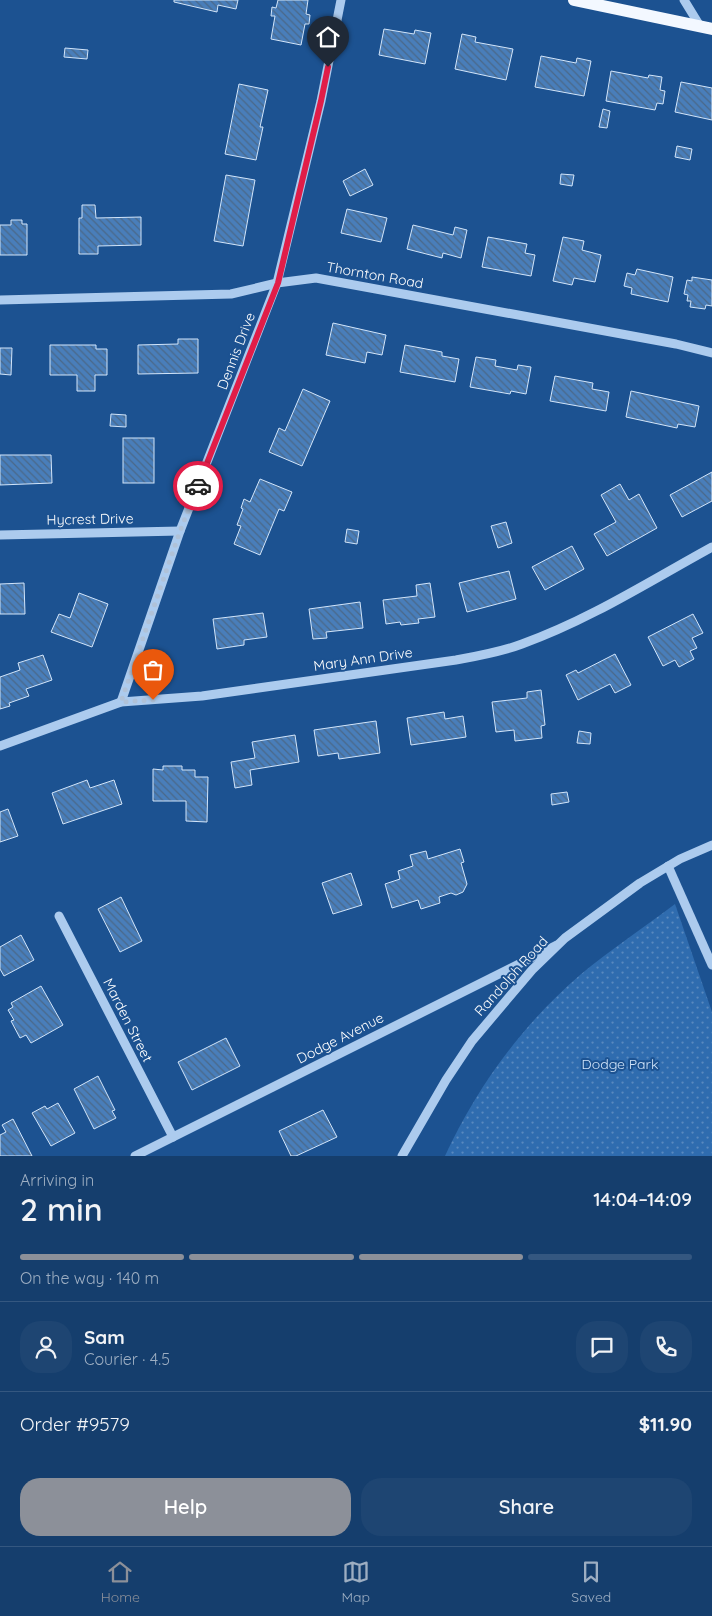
<!DOCTYPE html>
<meta charset="utf-8">
<style>
body{margin:0;font-family:Quicksand,sans-serif;background:#1e4572;color:#f1f3f6;height:100vh;display:flex;flex-direction:column;font-size:19px;white-space:nowrap}
*{box-sizing:border-box;margin:0}
p{font-size:16px;color:#9daec2}
.icon{flex:none;width:28px;height:28px;fill:none;stroke:currentColor;stroke-width:2;stroke-linecap:round;stroke-linejoin:round}
.map{position:relative;height:1156px;overflow:hidden}
.side{display:flex;flex-direction:column;background:#153e6d;flex:1}
.side>*{flex:none}
.pin{position:absolute;display:grid;place-items:center;width:42px;height:42px;color:#fff;margin:-51px -21px;border-radius:50% 50% 50% 0;rotate:-45deg;box-shadow:0 0 5px #0007}
.pin .icon{rotate:45deg}
.courier{position:absolute;display:grid;place-items:center;width:50px;height:50px;margin:-25px;border:4px solid #e11d48;border-radius:50%;background:#fff;color:#222;box-shadow:0 1px 6px #0007}
.headline em{font-style:normal;font-weight:600}
.headline div{display:flex;flex-direction:column-reverse}
.headline{display:flex;align-items:center;justify-content:space-between;height:85px;padding:0 20px}
h1{font-size:32px;font-weight:600;line-height:38px}
.bar{display:grid;grid-template-columns:repeat(4,1fr);gap:8px 5px;align-content:center;height:60px;padding:0 20px}
.bar i{height:6px;border-radius:4px;background:#345780}
.bar .selected{background:#8c9099}
.bar p{grid-column:span 4}
.line{display:flex;align-items:center;gap:12px;padding:0 20px;border-top:1px solid #345780}
.line div{flex:1}
.round{display:grid;place-items:center;flex:none;width:52px;height:52px;border-radius:20px;background:#1e4572}
.action{display:flex;gap:10px;margin-top:auto;padding:10px 20px}
.action a{flex:1;height:58px;border-radius:20px;background:#8c9099;color:#fff;font-size:20px;font-weight:600;line-height:58px;text-align:center}
.action a+a{background:#1e4572;color:#f1f3f6}
.dock{display:flex;justify-content:space-around;align-items:center;height:70px;border-top:1px solid #345780;background:#153e6d;font-size:14px;color:#9daec2}
.dock a{display:grid;justify-items:center;gap:2px}
.dock .selected{color:#8c9099}
.map>svg:first-child{display:block}
.park{fill:url(#park-dots)}
.building{fill:url(#building-back-hatch);stroke:#d2e5fa}
.lines{fill:none;stroke-linecap:round;stroke-linejoin:round}
.minor{stroke:#accbee;stroke-width:9}
.major{stroke:#f3f8ff;stroke-width:12}
.done{stroke:#b0c2d8;stroke-width:5;stroke-dasharray:0 9}
.route{stroke:#e11d48;stroke-width:6}
.labels{text-anchor:middle;dominant-baseline:central;stroke-width:4;stroke-linejoin:round;paint-order:stroke}
.street-label{font-size:14px;fill:#fff;stroke:#1c5291}
.park-label{font-size:14px;fill:#d2e5fa;stroke:#1c5291}
</style>
<div class="map">
<svg width="712" height="1156" viewBox="0 0 712 1156">
<defs>
<pattern id="park-dots" width="8" height="8" patternUnits="userSpaceOnUse" patternTransform="scale(1.25)"><rect width="8" height="8" fill="#2f6caf"/><path d="M2 2h.1M6 6h.1" fill="none" stroke="#5989bf" stroke-width="1.8" stroke-linecap="round"/></pattern>
<pattern id="building-back-hatch" width="6" height="6" patternUnits="userSpaceOnUse" patternTransform="scale(1.25)"><rect width="6" height="6" fill="#497eba"/><path d="M-1 5l2 2M0 0l6 6M5-1l2 2" fill="none" stroke="#4a6888"/></pattern>
</defs>
<rect width="100%" height="100%" fill="#1c5291"/>
<path class="park" d="M675,904l37,108v144h-267c32,-69 77,-131 135,-181 30,-25 63,-47 95,-71z"/>
<g class="building">
<path d="M174,0h64l-2,9 -18,-4 -1,7 -43,-10z"/>
<path d="M278,0h30l-2,14 4,1 -1,9h-4l-4,21 -30,-6 4,-23h-4l1,-9 4,1z"/>
<path d="M384,29l30,5 1,-4 16,3 -6,31 -46,-9z"/>
<path d="M462,34l14,3 -1,5 38,7 -7,31 -51,-11z"/>
<path d="M65,48l23,2 -1,9 -23,-2z"/>
<path d="M541,56l35,7 1,-5 14,3 -7,35 -49,-9z"/>
<path d="M611,71l37,7 1,-3 13,2 -2,13 5,1 -2,13 -6,-1 -2,7 -49,-9z"/>
<path d="M681,82l31,6v32l-37,-8z"/>
<path d="M239,84l29,6 -8,37h3l-7,33 -31,-6z"/>
<path d="M603,109l7,2 -3,17 -8,-1z"/>
<path d="M677,146l15,3 -2,11 -15,-3z"/>
<path d="M365,169l8,16 -23,11 -7,-15z"/>
<path d="M561,174l13,1 -2,11 -12,-2z"/>
<path d="M226,175l29,5 -12,66 -29,-5z"/>
<path d="M82,205h13l1,13 45,-1v28l-43,1v8h-19v-36h3z"/>
<path d="M347,209l40,9 -6,24 -40,-9z"/>
<path d="M11,220h11v4h5v31h-27v-30h11z"/>
<path d="M413,225l40,10 2,-8 12,3 -6,28 -18,-5 -1,5 -35,-9z"/>
<path d="M488,237l39,7 -2,9 10,2 -4,21 -49,-9z"/>
<path d="M563,237l21,4 -2,9 19,5 -6,27 -21,-4 -2,7 -19,-4z"/>
<path d="M637,269l36,8 -5,25 -37,-8 1,-6 -8,-2 3,-13 8,2z"/>
<path d="M692,277l20,3v26l-6,-1 -1,4 -15,-2 1,-6h-4l1,-6 -4,-1 3,-14 5,1z"/>
<path d="M333,323l53,12 -4,20 -15,-3 -2,11 -39,-8z"/>
<path d="M178,339h20v34l-60,1v-29l40,-1z"/>
<path d="M50,345h46v4h11v26h-12v16h-18v-16h-27z"/>
<path d="M405,345l37,7v4l17,3 -4,23 -55,-10z"/>
<path d="M0,348h12l-1,27 -11,-1z"/>
<path d="M476,357l20,3 -1,6 22,4 1,-5 13,2 -5,27 -15,-3 -1,3 -40,-7z"/>
<path d="M555,376l38,7 -1,6 17,3 -3,19 -56,-10z"/>
<path d="M303,389l27,12 -28,65 -33,-14 10,-24 6,3z"/>
<path d="M631,391l68,15 -4,21 -17,-3 -1,4 -51,-11z"/>
<path d="M111,414l15,1v12l-16,-1z"/>
<rect x="123" y="438" width="31" height="45"/>
<path d="M0,455h51l1,28 -52,2z"/>
<path d="M712,472v29l-30,16 -12,-22z"/>
<path d="M260,479l32,13 -8,19 -5,-2 -19,46 -26,-11 7,-18 -4,-1 6,-16 -2,-1 3,-9 6,3z"/>
<path d="M620,484l9,16 10,-6 18,34 -50,28 -13,-22 22,-12 -15,-27z"/>
<path d="M506,522l6,21 -14,5 -7,-22z"/>
<path d="M347,529l12,2 -2,13 -12,-2z"/>
<path d="M572,546l12,23 -39,21 -13,-23z"/>
<path d="M509,571l7,28 -49,13 -8,-29z"/>
<path d="M24,583l1,31h-25v-30z"/>
<path d="M430,583l5,34 -17,2 1,4 -18,2 -1,-3 -14,2 -3,-24 34,-4 -1,-11z"/>
<path d="M79,593l29,11 -16,43 -41,-15 8,-18 11,4z"/>
<path d="M360,602l3,26 -37,4 1,6 -14,1 -4,-30z"/>
<path d="M263,613l4,24 -23,3v5l-27,4 -4,-30z"/>
<path d="M693,614l10,19 -11,5 5,10 -7,3 4,8 -15,8 -4,-7 -12,6 -15,-29z"/>
<path d="M615,654l16,31 -16,8 -5,-9 -32,16 -12,-25 10,-5 2,3z"/>
<path d="M43,655l9,25 -26,9 3,7 -20,7 1,3 -10,3v-32l20,-7 -2,-7z"/>
<path d="M541,690l4,35 -4,1 1,12 -27,3 -1,-11 -18,2 -4,-30 35,-4v-6z"/>
<path d="M444,712l1,7 18,-3 3,21 -55,8 -4,-27z"/>
<path d="M376,721l4,32 -41,6 -1,-6 -20,3 -4,-26z"/>
<path d="M579,731l12,2 -1,11 -13,-1z"/>
<path d="M295,735l4,27 -49,8 2,15 -17,3 -4,-26 24,-4 -3,-16z"/>
<path d="M163,766h19v4h13v7h13l-1,45 -21,-1v-20h-33v-32l10,1z"/>
<path d="M87,780l3,8 24,-8 8,24 -59,20 -11,-31z"/>
<path d="M567,792l2,10 -17,3 -1,-11z"/>
<path d="M8,809l10,27 -18,6v-30z"/>
<path d="M460,849l4,13 -3,1 6,21 -4,8 -7,3 -5,-2 -12,4 1,6 -19,6 -3,-9 -26,8 -7,-24 15,-5 -2,-8 15,-5 -3,-11 16,-4 2,8z"/>
<path d="M351,873l11,32 -29,9 -11,-31z"/>
<path d="M121,897l21,44 -22,11 -22,-43z"/>
<path d="M21,935l13,25 -30,16 -4,-7v-22z"/>
<path d="M41,986l22,39 -32,18 -5,-8 -6,3 -9,-17 3,-1 -6,-10 5,-3 -2,-4z"/>
<path d="M226,1038l14,28 -48,24 -14,-28z"/>
<path d="M98,1076l17,34 -3,1 4,7 -22,11 -20,-40z"/>
<path d="M58,1103l17,30 -24,13 -19,-33 13,-7 2,3z"/>
<path d="M323,1110l14,27 -41,19h-5l-12,-25z"/>
<path d="M13,1119l19,37h-32v-21l6,-3 -4,-7z"/>
</g>
<g class="lines">
<g class="minor">
<path d="M684,0l16,26"/>
<path d="M0,300l231,-6 46,-11 39,-5 360,66 36,9"/>
<path d="M0,535l180,-4"/>
<path d="M121,702l59,-171 97,-248 44,-182 20,-101"/>
<path d="M0,746l121,-44 81,-6 254,-36c22,-4 45,-8 66,-16 67,-24 128,-63 190,-97"/>
<path d="M668,866l44,99"/>
<path d="M59,916l114,221"/>
<path d="M135,1156l422,-211"/>
<path d="M402,1156l44,-76 26,-39 60,-71 33,-32 75,-55 40,-24 32,-14"/>
</g>
<path class="major" d="M574,0l138,29"/>
</g>
<g class="lines">
<path class="done" d="M153,700l-32,2 59,-171 18,-45"/>
<path class="route" d="M198,486l80,-203 43,-182 7,-34"/>
</g>
<g class="labels">
<g class="street-label">
<text transform="translate(375 275) rotate(10)">Thornton Road</text>
<text transform="translate(236 351) rotate(-69)">Dennis Drive</text>
<text transform="translate(90 519) rotate(-1)">Hycrest Drive</text>
<text transform="translate(363 659) rotate(-8)">Mary Ann Drive</text>
<text transform="translate(511 976) rotate(-48)">Randolph Road</text>
<text transform="translate(128 1020) rotate(63)">Marden Street</text>
<text transform="translate(340 1038) rotate(-27)">Dodge Avenue</text>
</g>
<g class="park-label">
<text x="620" y="1064">Dodge Park</text>
</g>
</g>
</svg>
<div class="pin" style="left:153px;top:700px;background:#ea580c"><svg class="icon" aria-label="bag" viewBox="0 0 24 24"><path d="M5 8h14l-1 12H6zM9 8a3 3 0 0 1 6 0"/></svg></div>
<div class="pin" style="left:328px;top:67px;background:#1f2937"><svg class="icon" aria-label="home" viewBox="0 0 24 24"><path d="M3 11l9-7 9 7M6 9v11h12V9"/></svg></div>
<div class="courier" style="left:198px;top:486px"><svg class="icon" aria-label="car" viewBox="0 0 24 24"><path d="M5 17H2v-5l4-1 3-4h7l3 4 3 1v5h-3M9 17h6M6 11h13"/><circle cx="7" cy="17" r="2"/><circle cx="17" cy="17" r="2"/></svg></div>
</div>
<section class="side">
<div class="headline"><div><h1>2 min</h1><p>Arriving in</p></div><em>14:04–14:09</em></div>
<div class="bar"><i class="selected"></i><i class="selected"></i><i class="selected"></i><i></i><p>On the way · 140 m</p></div>
<div class="line" style="height:90px"><a class="round"><svg class="icon" aria-label="person" viewBox="0 0 24 24"><circle cx="12" cy="8" r="4"/><path d="M4 21q1-7 8-7t8 7"/></svg></a><div><b>Sam</b><p>Courier · 4.5</p></div><a class="round"><svg class="icon" aria-label="chat" viewBox="0 0 24 24"><path d="M4 5h16v11H9l-5 4z"/></svg></a><a class="round"><svg class="icon" aria-label="phone" viewBox="0 0 24 24"><path d="M5 4h4l2 5-3 2q2 4 5 5l2-3 5 2v4C11 20 4 13 5 4z"/></svg></a></div>
<div class="line" style="height:65px"><div>Order #9579</div><b>$11.90</b></div>
<div class="action"><a>Help</a><a>Share</a></div>
</section>
<nav class="dock">
<a class="selected"><svg class="icon" aria-label="home" viewBox="0 0 24 24"><path d="M3 11l9-7 9 7M6 9v11h12V9"/></svg>Home</a>
<a><svg class="icon" aria-label="map" viewBox="0 0 24 24"><path d="M3 6l6-2 6 2 6-2v14l-6 2-6-2-6 2zM9 4v14M15 6v14"/></svg>Map</a>
<a><svg class="icon" aria-label="saved" viewBox="0 0 24 24"><path d="M7 4h10v16l-5-4-5 4z"/></svg>Saved</a>
</nav>
